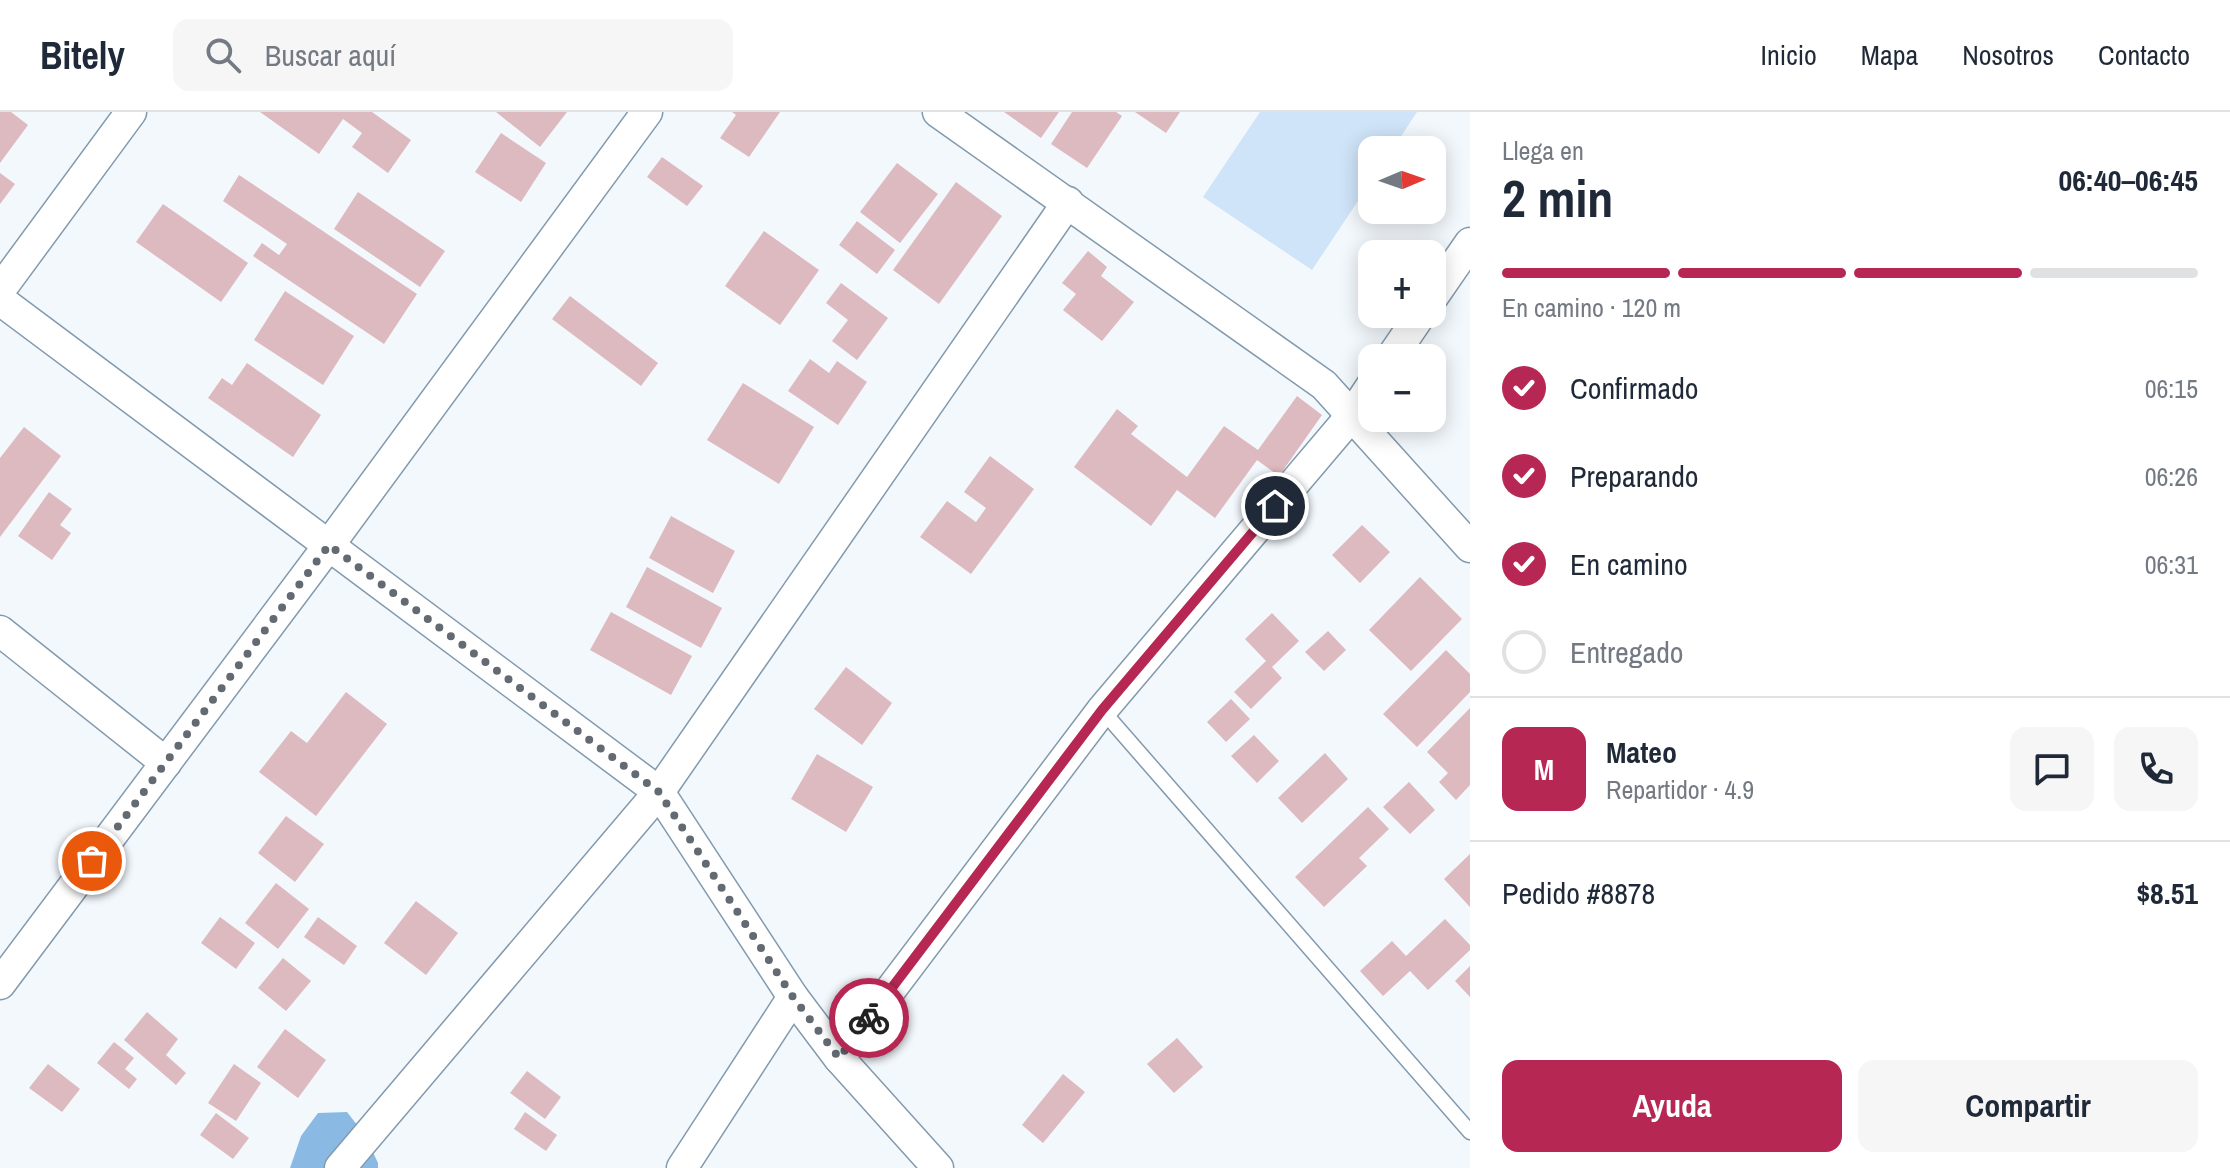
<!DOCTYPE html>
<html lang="es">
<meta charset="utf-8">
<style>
body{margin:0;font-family:"Archivo Narrow",sans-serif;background:#f6f6f7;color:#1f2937;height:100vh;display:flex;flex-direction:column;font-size:30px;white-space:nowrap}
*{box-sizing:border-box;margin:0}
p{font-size:26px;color:#747a83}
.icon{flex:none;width:44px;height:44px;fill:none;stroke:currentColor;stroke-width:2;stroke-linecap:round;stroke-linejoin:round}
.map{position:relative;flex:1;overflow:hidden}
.drawer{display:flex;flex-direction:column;background:#fff;width:760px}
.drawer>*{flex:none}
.needle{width:52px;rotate:88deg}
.fabs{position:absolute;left:1358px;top:24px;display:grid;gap:16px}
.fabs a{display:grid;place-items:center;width:88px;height:88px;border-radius:16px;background:#fff;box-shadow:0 4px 20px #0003;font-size:40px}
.pin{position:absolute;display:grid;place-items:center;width:68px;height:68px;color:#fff;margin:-34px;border:4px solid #fff;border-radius:50%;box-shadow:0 2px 8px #0007}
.courier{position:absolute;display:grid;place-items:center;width:80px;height:80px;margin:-40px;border:6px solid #b62754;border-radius:50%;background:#fff;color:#222;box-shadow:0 2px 10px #0007}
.overview em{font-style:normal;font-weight:800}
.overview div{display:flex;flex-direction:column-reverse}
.overview{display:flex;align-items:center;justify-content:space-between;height:136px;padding:0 32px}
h1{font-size:52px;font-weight:800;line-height:60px}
.bar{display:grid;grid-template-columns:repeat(4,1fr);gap:12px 8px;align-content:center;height:96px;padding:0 32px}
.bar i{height:10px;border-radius:6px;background:#e0e1e3}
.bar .on{background:#b62754}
.bar p{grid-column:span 4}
.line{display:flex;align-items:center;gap:20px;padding:0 32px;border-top:2px solid #e0e1e3}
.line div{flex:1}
.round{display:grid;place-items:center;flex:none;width:84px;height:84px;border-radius:16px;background:#f6f6f7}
ol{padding:0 32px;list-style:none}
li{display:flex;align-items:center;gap:24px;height:88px}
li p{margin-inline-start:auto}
li .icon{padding:8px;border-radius:50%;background:#b62754;color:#fff;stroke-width:4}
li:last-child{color:#747a83}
li i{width:44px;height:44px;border:4px solid #e0e1e3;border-radius:50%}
.cta{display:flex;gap:16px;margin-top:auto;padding:16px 32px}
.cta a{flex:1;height:92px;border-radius:16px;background:#b62754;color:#fff;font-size:32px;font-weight:800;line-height:92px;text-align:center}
.cta a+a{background:#f6f6f7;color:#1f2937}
header{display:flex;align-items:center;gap:48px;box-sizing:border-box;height:112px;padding:0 40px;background:#fff;border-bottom:2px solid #e0e1e3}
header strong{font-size:38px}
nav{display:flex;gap:44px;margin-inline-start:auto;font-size:28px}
.search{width:560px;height:72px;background:#f6f6f7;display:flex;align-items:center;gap:20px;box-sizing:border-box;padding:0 28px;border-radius:16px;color:#747a83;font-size:30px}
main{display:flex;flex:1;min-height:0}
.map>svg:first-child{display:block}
.green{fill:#cfe4f8}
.forest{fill:#8abae4}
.building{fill:#ddbabf}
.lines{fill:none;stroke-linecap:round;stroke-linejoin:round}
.lane-casing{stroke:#829aae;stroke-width:17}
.street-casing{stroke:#829aae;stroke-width:33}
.lane{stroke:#fff;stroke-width:14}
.street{stroke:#fff;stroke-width:30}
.done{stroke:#636a71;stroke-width:8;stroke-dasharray:0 14.4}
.route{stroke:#b62754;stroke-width:10}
</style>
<header>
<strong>Bitely</strong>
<div class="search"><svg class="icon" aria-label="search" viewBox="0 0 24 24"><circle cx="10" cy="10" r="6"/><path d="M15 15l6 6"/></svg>Buscar aquí</div>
<nav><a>Inicio</a><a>Mapa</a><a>Nosotros</a><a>Contacto</a></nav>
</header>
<main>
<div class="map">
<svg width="1470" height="1056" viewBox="0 0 1470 1056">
<rect width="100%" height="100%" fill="#f3f8fd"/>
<path class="green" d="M1260,0h157l-25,38h-20v30l-60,90 -109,-73z"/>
<path class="forest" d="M347,1000l18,23 13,28v5h-88l11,-32 17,-23z"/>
<g class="building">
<path d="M0,0h11l17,13 -28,38z"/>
<path d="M260,0h112l39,28 -23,33 -36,-26 10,-14 -19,-14 -24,35z"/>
<path d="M496,0h71l-27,35z"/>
<path d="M732,0h48l-31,45 -29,-19 16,-23z"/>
<path d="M1004,0h55l-18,26z"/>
<path d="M1072,0h44l6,4 -35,52 -36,-24z"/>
<path d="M1135,0h45l-14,21z"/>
<path d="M501,21l45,30 -25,39 -46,-30z"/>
<path d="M662,45l41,29 -16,20 -40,-29z"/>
<path d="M897,51l41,31 -38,49 -40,-31z"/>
<path d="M0,61l15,11 -15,20z"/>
<path d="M239,63l178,119 -33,50 -131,-88 9,-13 17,12 8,-11 -64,-43z"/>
<path d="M956,70l46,34 -63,88 -46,-34z"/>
<path d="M358,80l87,59 -25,36 -86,-58z"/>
<path d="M163,92l85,59 -27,39 -85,-60z"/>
<path d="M857,109l38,29 -18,24 -38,-29z"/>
<path d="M764,119l55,39 -39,55 -55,-39z"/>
<path d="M1088,139l19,16 -6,9 33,26 -32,39 -39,-31 13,-16 -14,-11z"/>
<path d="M841,171l47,35 -31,42 -25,-19 16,-21 -22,-17z"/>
<path d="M285,179l69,45 -31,49 -69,-45z"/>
<path d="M570,184l88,67 -17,23 -89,-67z"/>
<path d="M810,247l19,14 8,-12 30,21 -29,43 -50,-34z"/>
<path d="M247,251l74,52 -28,42 -85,-59 14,-20 10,7z"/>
<path d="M743,271l71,44 -35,57 -72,-44z"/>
<path d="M1297,284l25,19 -43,61 -22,-16 -42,58 -38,-28 -26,36 -77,-59 43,-58 21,17 -7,8 56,43 37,-51 34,24z"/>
<path d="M24,315l37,29 -61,81v-79z"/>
<path d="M990,344l44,33 -63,85 -51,-37 27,-36 29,21 10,-14 -22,-16z"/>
<path d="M49,380l23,17 -12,16 11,8 -19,27 -34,-24z"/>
<path d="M671,404l64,35 -22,42 -64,-35z"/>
<path d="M1362,413l28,27 -30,31 -28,-28z"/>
<path d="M647,455l75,41 -21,40 -75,-41z"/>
<path d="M1420,465l42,42 -51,52 -42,-41z"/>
<path d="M611,500l81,44 -21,39 -81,-45z"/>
<path d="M1272,501l27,28 -27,26 10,11 -31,31 -17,-17 32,-31 -21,-22z"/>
<path d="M1328,519l18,19 -22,21 -19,-19z"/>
<path d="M1446,538l24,24v18l-53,55 -34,-33z"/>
<path d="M846,555l46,36 -30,42 -48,-36z"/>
<path d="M346,580l41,32 -71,92 -57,-44 32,-41 16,12z"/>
<path d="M1231,587l19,20 -24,23 -19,-20z"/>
<path d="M1470,596v77l-14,15 -17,-18 9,-9 -21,-21z"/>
<path d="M1254,623l25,26 -22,22 -26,-27z"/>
<path d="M1325,641l23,26 -46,44 -24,-25z"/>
<path d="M817,642l56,33 -27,45 -55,-33z"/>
<path d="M1409,670l26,28 -25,24 -27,-27z"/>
<path d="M1368,695l21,22 -30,29 8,8 -43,41 -29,-30z"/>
<path d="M286,704l38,28 -29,38 -37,-29z"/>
<path d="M1470,742v53l-26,-28z"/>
<path d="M276,771l33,26 -31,40 -33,-26z"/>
<path d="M416,789l42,32 -32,42 -42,-32z"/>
<path d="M220,805l35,26 -19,26 -35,-26z"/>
<path d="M318,805l39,29 -13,19 -40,-28z"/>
<path d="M1445,807l25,26v5l-42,40 -18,-19 -27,25 -23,-25 32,-30 14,15z"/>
<path d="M283,846l28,23 -25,30 -28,-23z"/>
<path d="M1470,854v31l-15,-16z"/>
<path d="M147,900l31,27 -12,16 20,18 -10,12 -52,-45z"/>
<path d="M285,917l41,31 -28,38 -41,-31z"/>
<path d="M1177,926l26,29 -29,26 -27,-29z"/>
<path d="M114,930l20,16 -9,11 12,10 -8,10 -32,-26z"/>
<path d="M48,952l32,25 -18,23 -33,-24z"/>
<path d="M234,952l27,19 -25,38 -28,-18z"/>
<path d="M527,959l34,26 -16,22 -35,-26z"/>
<path d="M1063,962l22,18 -42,51 -21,-18z"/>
<path d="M525,1000l32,23 -11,16 -32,-22z"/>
<path d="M216,1001l33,25 -16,21 -33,-24z"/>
</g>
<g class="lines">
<g class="lane-casing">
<path id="lane" d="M1102,598l368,422"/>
</g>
<g class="street-casing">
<g id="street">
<path d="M938,0l386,273 146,162"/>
<path d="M0,178l131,-178"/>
<path d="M1432,186l38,-55"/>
<path d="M0,188l659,492 134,205 46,61 99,110"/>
<path d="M1391,246l30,-44"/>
<path d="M0,519l166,132"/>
<path d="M0,872l329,-439 318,-433"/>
<path d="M839,946l263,-348 250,-295 20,-30"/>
<path d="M340,1056l319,-376 409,-590"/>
<path d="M682,1056l111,-171"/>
</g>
</g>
<use href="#lane" class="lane"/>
<use href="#street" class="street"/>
</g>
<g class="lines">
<path class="done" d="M92,749l237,-316 330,247 134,205 46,61 30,-40"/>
<path class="route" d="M869,906l233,-308 173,-204"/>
</g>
</svg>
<div class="fabs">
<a><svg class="needle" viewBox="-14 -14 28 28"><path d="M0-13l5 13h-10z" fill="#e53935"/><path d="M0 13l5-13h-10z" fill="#747a83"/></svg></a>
<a>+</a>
<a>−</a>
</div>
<div class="pin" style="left:92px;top:749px;background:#ea580c"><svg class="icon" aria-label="bag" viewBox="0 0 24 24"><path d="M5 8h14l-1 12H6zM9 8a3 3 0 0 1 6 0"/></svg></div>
<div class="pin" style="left:1275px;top:394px;background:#1f2937"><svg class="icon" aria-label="home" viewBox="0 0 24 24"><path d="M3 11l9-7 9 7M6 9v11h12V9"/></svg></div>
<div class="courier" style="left:869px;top:906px"><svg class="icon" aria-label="bike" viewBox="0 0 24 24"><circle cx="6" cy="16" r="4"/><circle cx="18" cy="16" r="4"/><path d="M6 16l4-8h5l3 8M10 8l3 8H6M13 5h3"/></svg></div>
</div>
<section class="drawer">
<div class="overview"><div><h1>2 min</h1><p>Llega en</p></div><em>06:40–06:45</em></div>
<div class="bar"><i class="on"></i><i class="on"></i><i class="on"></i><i></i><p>En camino · 120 m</p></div>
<ol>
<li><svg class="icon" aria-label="check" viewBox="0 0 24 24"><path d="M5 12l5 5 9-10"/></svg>Confirmado<p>06:15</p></li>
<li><svg class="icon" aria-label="check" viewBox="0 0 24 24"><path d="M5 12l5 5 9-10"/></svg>Preparando<p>06:26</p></li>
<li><svg class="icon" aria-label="check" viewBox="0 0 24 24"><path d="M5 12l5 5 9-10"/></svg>En camino<p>06:31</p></li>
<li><i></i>Entregado</li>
</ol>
<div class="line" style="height:144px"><b class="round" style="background:#b62754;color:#fff">M</b><div><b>Mateo</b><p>Repartidor · 4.9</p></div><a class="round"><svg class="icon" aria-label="chat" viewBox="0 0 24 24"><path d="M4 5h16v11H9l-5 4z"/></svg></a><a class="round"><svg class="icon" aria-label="phone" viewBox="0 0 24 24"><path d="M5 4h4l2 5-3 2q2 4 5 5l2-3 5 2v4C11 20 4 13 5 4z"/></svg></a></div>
<div class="line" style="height:104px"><div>Pedido #8878</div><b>$8.51</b></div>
<div class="cta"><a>Ayuda</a><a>Compartir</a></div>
</section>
</main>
